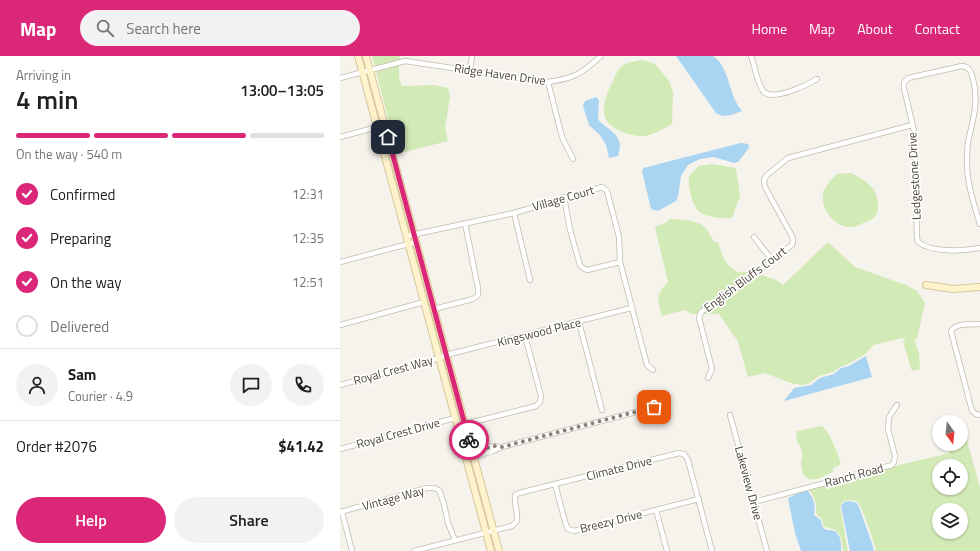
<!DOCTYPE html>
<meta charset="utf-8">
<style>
body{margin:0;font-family:"Titillium Web",sans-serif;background:#f2f2f2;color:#202124;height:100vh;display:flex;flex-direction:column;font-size:15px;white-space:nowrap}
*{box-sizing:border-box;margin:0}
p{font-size:13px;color:#757577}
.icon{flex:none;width:22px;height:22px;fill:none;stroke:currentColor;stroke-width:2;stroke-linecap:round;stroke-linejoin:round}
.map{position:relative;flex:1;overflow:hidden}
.side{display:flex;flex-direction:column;background:#fff;width:340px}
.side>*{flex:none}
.needle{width:26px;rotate:165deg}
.controls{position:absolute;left:592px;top:359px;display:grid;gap:8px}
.controls a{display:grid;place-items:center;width:36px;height:36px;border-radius:50%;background:#fff;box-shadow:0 1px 3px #0004;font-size:20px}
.pin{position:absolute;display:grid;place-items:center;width:34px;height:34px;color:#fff;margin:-17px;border-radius:8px;box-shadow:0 2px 6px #0006}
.courier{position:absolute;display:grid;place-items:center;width:40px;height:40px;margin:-20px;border:3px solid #db2777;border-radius:50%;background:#fff;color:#222;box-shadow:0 1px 5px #0007}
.headline em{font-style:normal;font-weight:600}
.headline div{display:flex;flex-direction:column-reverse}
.headline{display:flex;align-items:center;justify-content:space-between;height:68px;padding:0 16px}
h1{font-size:26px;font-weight:600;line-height:30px}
.bar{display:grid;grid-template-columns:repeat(4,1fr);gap:6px 4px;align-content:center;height:48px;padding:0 16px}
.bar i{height:5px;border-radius:3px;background:#e0e0e0}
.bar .selected{background:#db2777}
.bar p{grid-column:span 4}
.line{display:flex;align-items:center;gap:10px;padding:0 16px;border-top:1px solid #e0e0e0}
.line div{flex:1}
.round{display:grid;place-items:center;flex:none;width:42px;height:42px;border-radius:21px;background:#f2f2f2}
ol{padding:0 16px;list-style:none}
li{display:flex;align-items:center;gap:12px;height:44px}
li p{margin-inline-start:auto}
li .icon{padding:4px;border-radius:50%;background:#db2777;color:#fff;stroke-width:4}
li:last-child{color:#757577}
li i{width:22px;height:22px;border:2px solid #e0e0e0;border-radius:50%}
.cta{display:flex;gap:8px;margin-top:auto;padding:8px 16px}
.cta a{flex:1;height:46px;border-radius:24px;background:#db2777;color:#fff;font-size:16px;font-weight:600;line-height:46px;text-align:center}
.cta a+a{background:#f2f2f2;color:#202124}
header{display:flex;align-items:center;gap:24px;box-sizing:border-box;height:56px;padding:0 20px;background:#db2777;color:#fff}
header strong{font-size:19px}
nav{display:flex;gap:22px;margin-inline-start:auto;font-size:14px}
.search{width:280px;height:36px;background:#f2f2f2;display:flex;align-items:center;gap:10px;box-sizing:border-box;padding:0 14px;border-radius:22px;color:#757577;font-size:15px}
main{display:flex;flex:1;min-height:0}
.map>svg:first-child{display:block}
.green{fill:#d2eab5;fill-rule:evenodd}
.water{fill:#a9d4f2}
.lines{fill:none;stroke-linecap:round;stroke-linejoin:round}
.street-casing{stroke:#c2bbae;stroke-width:6}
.secondary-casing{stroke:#d6c79b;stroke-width:8}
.street{stroke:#fff;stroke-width:4.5}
.secondary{stroke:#fff3cd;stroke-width:6}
.done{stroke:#878178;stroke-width:4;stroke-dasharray:0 7.2}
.route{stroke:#db2777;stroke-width:5}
.labels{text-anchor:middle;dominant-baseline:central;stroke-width:3.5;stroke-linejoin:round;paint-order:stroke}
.street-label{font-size:12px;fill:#4b4439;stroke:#fff}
</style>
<header>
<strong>Map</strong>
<div class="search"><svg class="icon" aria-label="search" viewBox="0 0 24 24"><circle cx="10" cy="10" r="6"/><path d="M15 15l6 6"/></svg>Search here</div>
<nav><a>Home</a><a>Map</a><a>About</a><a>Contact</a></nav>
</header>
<main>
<section class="side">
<div class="headline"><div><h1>4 min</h1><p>Arriving in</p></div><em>13:00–13:05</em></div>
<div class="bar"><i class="selected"></i><i class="selected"></i><i class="selected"></i><i></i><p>On the way · 540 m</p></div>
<ol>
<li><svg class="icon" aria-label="check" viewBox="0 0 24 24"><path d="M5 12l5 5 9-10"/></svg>Confirmed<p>12:31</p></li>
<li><svg class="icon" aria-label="check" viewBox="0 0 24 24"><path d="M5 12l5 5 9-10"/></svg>Preparing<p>12:35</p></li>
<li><svg class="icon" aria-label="check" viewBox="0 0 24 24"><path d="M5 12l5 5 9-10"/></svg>On the way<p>12:51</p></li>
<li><i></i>Delivered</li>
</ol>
<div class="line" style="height:72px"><a class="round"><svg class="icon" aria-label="person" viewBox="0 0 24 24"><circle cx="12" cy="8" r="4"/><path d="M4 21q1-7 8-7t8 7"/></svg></a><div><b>Sam</b><p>Courier · 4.9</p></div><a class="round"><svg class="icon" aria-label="chat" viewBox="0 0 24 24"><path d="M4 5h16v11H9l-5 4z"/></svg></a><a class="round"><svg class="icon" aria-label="phone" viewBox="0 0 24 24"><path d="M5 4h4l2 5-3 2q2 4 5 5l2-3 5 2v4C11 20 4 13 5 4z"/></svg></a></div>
<div class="line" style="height:52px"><div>Order #2076</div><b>$41.42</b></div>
<div class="cta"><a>Help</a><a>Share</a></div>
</section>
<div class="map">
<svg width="640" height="495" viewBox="0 0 640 495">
<rect width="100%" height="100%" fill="#f6f3ec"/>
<g class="green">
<path d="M32,0h28v4l-25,7z"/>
<path d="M303,4l12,4 14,17 4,11 -1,32c-9,5 -19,11 -28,12 -12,1 -36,-7 -39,-19 -3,-9 1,-22 5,-30 3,-5 6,-14 10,-19 6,-6 15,-7 23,-8z"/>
<path d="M59,9v13l3,8 32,-1 14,3 2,9 -5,31 3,13 -51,13 -21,-83z"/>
<path d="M372,108l24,4 4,28 -8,22c-11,0 -21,0 -31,-5 -7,-3 -14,-27 -12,-35 1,-4 7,-9 9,-12z"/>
<path d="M511,117c13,7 27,14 27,31 0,12 -3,15 -15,19 -3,2 -8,4 -11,4 -16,2 -32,-18 -29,-33 2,-8 8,-14 14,-20z"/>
<path d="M330,163c22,1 35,1 44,23h4c3,11 8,27 21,30 5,1 11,-1 16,-1 -11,9 -52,33 -57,43h-6l-8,-4 -22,6c-5,-16 -6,-22 6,-34l-13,-55 10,-4z"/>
<path d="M488,186l27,25 51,18 11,6 8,12 -8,36 -3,-1 5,16 1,15 -7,2 -2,-2 -8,-28 3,-3h-3l-29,7 -10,10 -16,9 -8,3 -7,5 -14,4 -11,8 -6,1 -11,-2 -26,-10 -17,4 -11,-38 -3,-3 -15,-22h-16l56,-40 17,6 7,5z"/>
<path d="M482,370c8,6 16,28 19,38l-8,4v4c-9,4 -24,14 -30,1 -1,-3 -2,-7 -2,-9 0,-4 2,-9 1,-13 -3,-10 -7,-6 -5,-20z"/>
<path d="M627,384l13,48v63h-104c-2,-9 -13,-43 -19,-50l-7,-1 -7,1 -3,6 8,44h-5c-2,-17 -2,-21 -19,-24l-2,-8 -6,-5c1,-10 -1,-17 -7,-24l86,-24 55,-13 -2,-7 13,-2v-2zM599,410h22v22h-22zM599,454h22v22h-22z"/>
</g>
<g class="water">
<path d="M336,0h37c18,13 14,37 29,55 -9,3 -17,8 -26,2z"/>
<path d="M256,41l3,3 -1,17 1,4c13,11 26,16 19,35l-9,2 -3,-13 -6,-10 -11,-10 -6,-19 2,-5z"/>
<path d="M401,87l7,1 1,4 -11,14 -4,1 -20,-6 -14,2 -12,6 -7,11 -3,20 -2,5 -18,10 -7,-2 -9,-38 1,-3z"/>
<path d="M526,300l6,21 -88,24 10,-13 17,-3 9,-7 14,-4 7,-6 8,-2z"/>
<path d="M463,435h5c6,8 8,15 6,24l7,5c1,18 14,3 19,18 1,4 1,9 1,13h-40l-6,-18 -7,-35z"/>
<path d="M510,445l7,2c4,7 5,14 8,21 3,9 7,17 9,27h-24l-9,-45 3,-4z"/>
</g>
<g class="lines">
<g class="street-casing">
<g id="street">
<path d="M411,0c4,9 6,29 13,36 10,9 43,-7 53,-13"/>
<path d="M130,14l2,-14"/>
<path d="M0,22l65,-17 143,21c27,-4 33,-8 53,-26"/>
<path d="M208,26l14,55 11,22"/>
<path d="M0,81l45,-12"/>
<path d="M224,141l6,33 10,35 3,3 4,2 33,-8"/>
<path d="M174,157l16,67"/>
<path d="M640,168c-6,-19 -12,-38 -13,-57 0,-8 0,-17 1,-25 5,-23 11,-39 5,-63 -2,-7 -3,-12 -11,-13l-54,12 -4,5v5l10,43 3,106 1,5c14,11 45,9 62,6"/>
<path d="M67,180l107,-23 88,-26 5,4 12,46 1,25 27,103 6,5"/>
<path d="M414,181l18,23"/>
<path d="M0,206l76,-20"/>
<path d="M94,253l39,-10 5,-4v-7l-13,-65"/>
<path d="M239,266l23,88"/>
<path d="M640,268c-9,1 -23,-2 -29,7l21,80 4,3 4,1"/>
<path d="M0,269l84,-23"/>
<path d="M368,322l4,-9 -13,-51 2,-6 49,-34 42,-33 1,-4 -1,-5 -27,-49 -1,-7 3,-5 21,-17 124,-33"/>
<path d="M0,329l99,-27 7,-3 185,-47"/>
<path d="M390,359l37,136"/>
<path d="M125,368l71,-18 4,-4 1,-6 -16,-60"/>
<path d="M0,393l115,-31"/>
<path d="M132,396l22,-6 6,1"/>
<path d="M134,401l19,-6 9,-4 161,-42"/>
<path d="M215,428l11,41 2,4 6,2 125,-32"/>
<path d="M414,446l138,-37 2,-3 1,-6 -7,-27 1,-12 8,-12"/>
<path d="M316,454l11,41"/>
<path d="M0,456l87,-24h7l5,2 5,14 4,19 7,17"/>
<path d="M2,456l10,39"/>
<path d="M74,495l98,-25 5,-5c1,-9 -3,-17 -2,-26l4,-2 160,-40 5,1 4,6 24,91"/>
</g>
</g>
<g class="secondary-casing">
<g id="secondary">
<path d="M18,0l133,495"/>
<path d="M26,0l133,495"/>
<path d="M586,229l27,4 27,-2"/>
</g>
</g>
<use href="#street" class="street"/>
<use href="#secondary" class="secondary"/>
</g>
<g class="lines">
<path class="done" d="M129,384l3,12 22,-6 8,1 152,-40"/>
<path class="route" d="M48,81l81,303"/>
</g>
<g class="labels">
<g class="street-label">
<text transform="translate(160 18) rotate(8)">Ridge Haven Drive</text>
<text transform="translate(574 120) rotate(-93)">Ledgestone Drive</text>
<text transform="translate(223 142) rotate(-16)">Village Court</text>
<text transform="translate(405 223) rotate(-37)">English Bluffs Court</text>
<text transform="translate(199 276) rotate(-14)">Kingswood Place</text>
<text transform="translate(53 314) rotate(-15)">Royal Crest Way</text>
<text transform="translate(58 377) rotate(-15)">Royal Crest Drive</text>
<text transform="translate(279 412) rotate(-14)">Climate Drive</text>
<text transform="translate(514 419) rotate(-15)">Ranch Road</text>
<text transform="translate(409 427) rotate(75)">Lakeview Drive</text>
<text transform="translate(53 442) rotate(-15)">Vintage Way</text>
<text transform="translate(271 465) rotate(-14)">Breezy Drive</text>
</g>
</g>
</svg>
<div class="controls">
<a><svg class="needle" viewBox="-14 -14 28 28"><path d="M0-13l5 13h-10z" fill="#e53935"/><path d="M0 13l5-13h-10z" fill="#757577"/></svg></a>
<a><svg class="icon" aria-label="locate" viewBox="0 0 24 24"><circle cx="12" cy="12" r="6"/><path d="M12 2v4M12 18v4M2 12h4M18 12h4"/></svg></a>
<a><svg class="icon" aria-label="layers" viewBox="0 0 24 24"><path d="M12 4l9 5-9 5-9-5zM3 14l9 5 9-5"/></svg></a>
</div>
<div class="pin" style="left:314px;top:351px;background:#ea580c"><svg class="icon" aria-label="bag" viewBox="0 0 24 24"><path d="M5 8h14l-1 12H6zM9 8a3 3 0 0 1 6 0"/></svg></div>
<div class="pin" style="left:48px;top:81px;background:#1f2937"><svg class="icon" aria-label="home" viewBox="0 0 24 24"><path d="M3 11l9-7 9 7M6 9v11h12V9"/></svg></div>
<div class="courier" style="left:129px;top:384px"><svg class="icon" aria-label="bike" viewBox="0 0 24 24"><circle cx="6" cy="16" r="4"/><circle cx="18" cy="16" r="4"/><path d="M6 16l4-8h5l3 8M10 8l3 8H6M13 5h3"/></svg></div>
</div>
</main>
